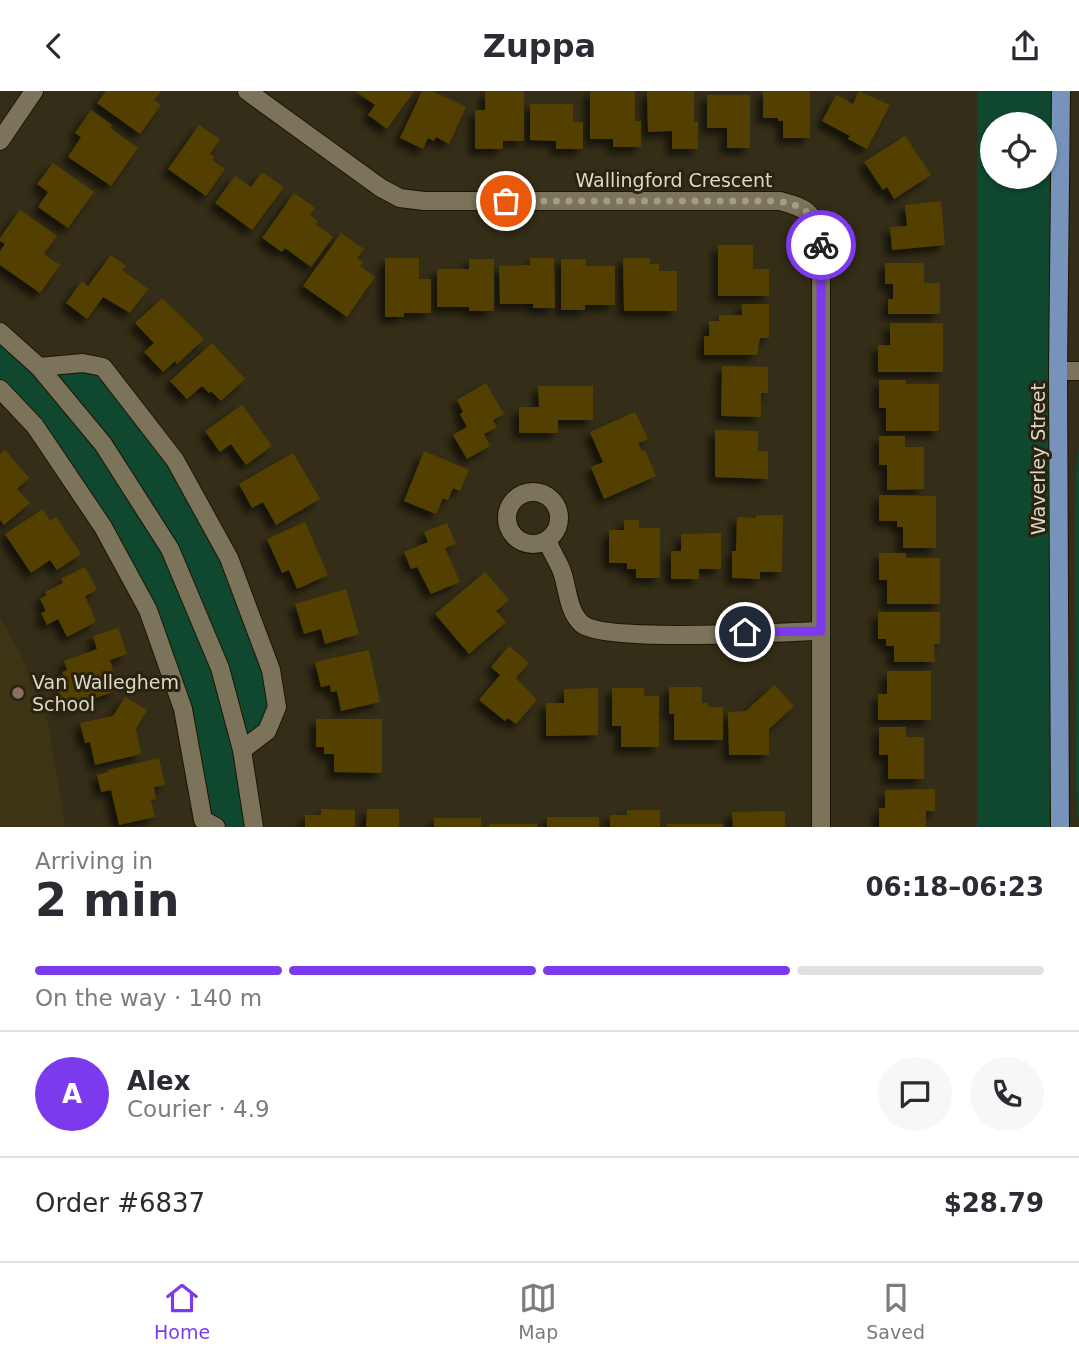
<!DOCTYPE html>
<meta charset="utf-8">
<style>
body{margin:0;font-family:"DejaVu Sans",sans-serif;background:#f7f7f7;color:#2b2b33;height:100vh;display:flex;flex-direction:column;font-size:26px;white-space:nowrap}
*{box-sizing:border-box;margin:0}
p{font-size:23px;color:#7c7c81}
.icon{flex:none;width:38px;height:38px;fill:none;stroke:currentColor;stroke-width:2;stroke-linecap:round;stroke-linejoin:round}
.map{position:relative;height:736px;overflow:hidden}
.drawer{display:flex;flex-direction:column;background:#fff;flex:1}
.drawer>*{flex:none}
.controls{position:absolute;left:980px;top:21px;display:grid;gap:14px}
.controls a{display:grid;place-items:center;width:77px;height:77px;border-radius:50%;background:#fff;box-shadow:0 2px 5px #0004;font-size:35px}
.pin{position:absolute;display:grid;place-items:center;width:60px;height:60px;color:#fff;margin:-30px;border:4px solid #fff;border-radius:50%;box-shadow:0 2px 7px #0007}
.courier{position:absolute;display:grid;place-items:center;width:70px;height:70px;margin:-35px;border:5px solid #7c3aed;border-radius:50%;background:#fff;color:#222;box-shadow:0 2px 9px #0007}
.summary em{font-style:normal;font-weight:700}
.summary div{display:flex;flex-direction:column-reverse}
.summary{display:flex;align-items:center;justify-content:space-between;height:119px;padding:0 35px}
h1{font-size:46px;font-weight:700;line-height:52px}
.bar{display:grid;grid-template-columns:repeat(4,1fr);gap:10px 7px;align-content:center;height:84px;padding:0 35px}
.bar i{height:9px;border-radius:5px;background:#e1e1e2}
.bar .on{background:#7c3aed}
.bar p{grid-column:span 4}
.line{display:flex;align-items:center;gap:18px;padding:0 35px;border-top:2px solid #e1e1e2}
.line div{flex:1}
.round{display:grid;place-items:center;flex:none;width:74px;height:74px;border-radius:37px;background:#f7f7f7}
header{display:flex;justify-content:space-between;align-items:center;height:91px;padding:0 35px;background:#fff;font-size:32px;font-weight:700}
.menu{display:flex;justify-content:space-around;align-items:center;height:98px;border-top:2px solid #e1e1e2;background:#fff;font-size:19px;color:#7c7c81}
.menu a{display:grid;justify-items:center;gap:4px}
.menu .on{color:#7c3aed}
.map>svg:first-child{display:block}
.built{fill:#3d3315}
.green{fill:#0f482e;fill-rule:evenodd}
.building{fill:#524105;filter:url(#shadow)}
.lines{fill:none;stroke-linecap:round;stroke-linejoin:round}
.minor-casing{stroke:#1c1501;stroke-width:20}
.major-casing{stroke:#1c1501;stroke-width:20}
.minor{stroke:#7b735a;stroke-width:18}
.major{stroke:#7793ba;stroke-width:18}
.done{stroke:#a29c8c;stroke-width:7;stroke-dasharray:0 12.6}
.route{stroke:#7c3aed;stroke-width:9}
.education-dot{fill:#8d6e63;stroke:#2a230d;stroke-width:2.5}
.labels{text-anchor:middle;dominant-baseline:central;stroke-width:6;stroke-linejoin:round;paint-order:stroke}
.street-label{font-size:19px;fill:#ddd8cb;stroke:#2a230d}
.poi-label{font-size:19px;fill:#ddd8cb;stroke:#2a230d;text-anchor:start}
</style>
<header><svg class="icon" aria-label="back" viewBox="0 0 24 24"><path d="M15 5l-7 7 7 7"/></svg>Zuppa<svg class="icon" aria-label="share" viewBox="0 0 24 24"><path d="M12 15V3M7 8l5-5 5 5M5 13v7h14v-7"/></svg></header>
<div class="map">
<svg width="1079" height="736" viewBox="0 0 1079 736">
<defs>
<filter id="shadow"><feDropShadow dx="-6" dy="6" stdDeviation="3.5" flood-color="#0009"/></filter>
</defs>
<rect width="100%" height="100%" fill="#342d17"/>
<path class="built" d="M0,526l23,42 26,68 17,100h-66z"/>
<g class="green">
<path d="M977,0h84l-1,736h-83zM992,33h53v53h-53z"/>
<path d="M0,241l39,35h64l126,191 48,149 -35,43 12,77h-38l-13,-7 -20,-111 -80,-182 -103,-138z"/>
<path d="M1079,355v377l-3,-32 -1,-269 1,-52z"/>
</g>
<g class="building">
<path d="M106,0h55l-7,9 7,5 -21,29 -43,-31z"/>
<path d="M355,0h59l-27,38 -19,-14 7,-10z"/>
<path d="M422,0h10l34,16 -17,37 -13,-7 -2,4 -6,-3 -5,11 -23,-11z"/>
<path d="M485,0h39v50h-21v8h-28v-39h10z"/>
<path d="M590,0h45v30h6v26h-28v-8h-23z"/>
<path d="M647,0h47v31h4v27h-26v-18l-24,1z"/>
<path d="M763,0h47v47h-27v-17h-5v-3h-15z"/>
<path d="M859,0l31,14 -23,44 -19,-10 2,-3 -28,-15 14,-26 17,9z"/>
<path d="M707,4h43v53h-23v-20h-20z"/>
<path d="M530,13h43v18h10v27h-27v-8l-26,-1z"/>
<path d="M91,19l21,15 -2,3 28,20 -27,38 -43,-29 13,-20 -6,-4z"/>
<path d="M199,34l21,14 -10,15 4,3 -2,3 13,9 -19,27 -38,-27z"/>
<path d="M905,45l26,39 -37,24 -7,-12 -4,3 -19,-28z"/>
<path d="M53,72l41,29 -26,36 -30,-21 10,-15 -11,-8z"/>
<path d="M262,81l22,15 -32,43 -37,-27 20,-27 16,11z"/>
<path d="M294,102l21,15 -5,7 8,6 -3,3 18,13 -22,30 -26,-19 -3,4 -20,-14z"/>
<path d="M941,110l4,44 -53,5 -2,-23 17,-1 -2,-21z"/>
<path d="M20,119l37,26 -13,18 16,11 -20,28 -40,-28v-14l5,-7 -5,-3v-3z"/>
<path d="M341,142l23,16 -7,9 6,4 -3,4 15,11 -28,40 -44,-31z"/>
<path d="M718,154h35v24h16v27h-51z"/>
<path d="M111,164l15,11 -4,4 26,19 -18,24 -27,-16 -16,22 -21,-16 16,-22 6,5z"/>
<path d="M385,167h34v21h12v34h-27v4h-19z"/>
<path d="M530,167h24l1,50h-22v-4h-33l-1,-38 31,-1z"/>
<path d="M623,167h27v6h9v7h18v40h-53z"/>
<path d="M469,168h25v52h-25v-4h-32v-38h32z"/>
<path d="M561,168h25v7h29v39h-30v5h-24z"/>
<path d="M885,172h39v20h16v31h-52v-15h5v-15h-8z"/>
<path d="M162,207l42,41 -27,25 -2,-3 -12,11 -19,-20 10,-9 -19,-20z"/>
<path d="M742,213h27v34h-9l-3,17h-53v-19h5v-15h10v-6h23z"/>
<path d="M890,232h53v49h-65v-27h12z"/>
<path d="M212,252l33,36 -24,22 -10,-10 -2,2 -7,-7 -15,13 -17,-18z"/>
<path d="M722,275l46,1v26h-7v24l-40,-1z"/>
<path d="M879,289h27v4h33v47h-53v-23h-7z"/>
<path d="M486,292l18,31 -11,6 4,7 -13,7 6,12 -23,13 -14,-24 14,-8 -7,-13 3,-2 -6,-12z"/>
<path d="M538,295h55v34h-35v13h-39v-26h20z"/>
<path d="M242,314l30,41 -26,19 -15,-21 -11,8 -15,-21z"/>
<path d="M635,321l13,27 -10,4 4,8 3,-1 11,26 -52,23 -13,-32 12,-5 -13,-30z"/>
<path d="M715,339l43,1v20h10v28l-53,-2z"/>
<path d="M879,345h26v11h19v42l-37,1v-25h-8z"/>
<path d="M5,359l24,28 -12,11 13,14 -26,22 -4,-5v-66z"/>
<path d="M424,360l45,19 -9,21 -7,-3 -5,12 -5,-2 -7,16 -32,-13z"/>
<path d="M293,362l27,46 -44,26 -13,-23 -11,6 -13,-24z"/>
<path d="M879,404l57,1v52h-33v-21h-6v-6h-18z"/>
<path d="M43,418l7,12 6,-4 25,37 -24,16 -7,-10 -19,13 -26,-39z"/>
<path d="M756,424h27l-1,57h-22v7l-28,-1v-27h4l1,-34 19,1z"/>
<path d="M624,429h15v8h21v50h-24v-9h-9v-6h-18v-33h15z"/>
<path d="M305,431l23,53 -31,14 -8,-19 -7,3 -15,-34z"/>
<path d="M447,432l9,21 -11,4 15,34 -29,12 -14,-27 -6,2 -7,-17 24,-10 -4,-10z"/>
<path d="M721,442v36h-22v10h-28v-28h10v-17z"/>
<path d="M879,462h27v5h34v46h-53v-24h-8z"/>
<path d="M85,476l12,23 -12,6 11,26 -29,15 -9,-18 -11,6 -6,-12 5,-2 -6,-12 7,-4 -2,-3 18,-9 -2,-4z"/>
<path d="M485,481l24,28 -13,11 10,11 -37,32 -34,-40z"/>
<path d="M346,498l13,45 -34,10 -4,-15 -17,5 -9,-30z"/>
<path d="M878,521h62v32h-6l1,18h-41v-16h-8v-7h-8z"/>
<path d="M118,537l9,26 -17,6 4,14 -3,1 5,16 -53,18 -5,-17 10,-3 -6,-17 5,-2 -3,-9 33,-12 -4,-13z"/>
<path d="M509,555l20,17 -13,15 21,22 -21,24 -8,-6 -3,3 -26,-21 21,-25 -9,-8z"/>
<path d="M369,559l11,52 -39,9 -4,-20 -6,1 -1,-7 -9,2 -6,-25z"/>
<path d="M887,580h44v49h-53v-26h9z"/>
<path d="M774,594l20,21 -25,23v26h-40l-1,-43 18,-1z"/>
<path d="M669,596h33v16h6v4h15v33h-49v-26h-5z"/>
<path d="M598,597v47l-52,1v-33h18v-14z"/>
<path d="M612,597h32v8h15v51h-38v-21h-9z"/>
<path d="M125,606l22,13 -11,19 5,25 -46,11 -5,-23 -5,1 -5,-20 33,-7z"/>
<path d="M316,628h66v54l-48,-1v-18h-10v-7h-8z"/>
<path d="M879,636h27v10h18v42h-36v-24h-9z"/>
<path d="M159,667l6,27 -11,2 2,12 -5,1 4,17 -36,8 -8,-35 -10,2 -4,-17 11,-3v-2z"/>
<path d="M935,698v22h-9v16h-47v-19h6v-18z"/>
<path d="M321,718l34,1v17h-50v-12h16z"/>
<path d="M367,718h32v18h-33z"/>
<path d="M627,719h33v17h-50v-12h17z"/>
<path d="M785,720v16h-52l-1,-15z"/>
<rect x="547" y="726" width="52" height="10"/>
<rect x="434" y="727" width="47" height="9"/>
<rect x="489" y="733" width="48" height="3"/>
<rect x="667" y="733" width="56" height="3"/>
</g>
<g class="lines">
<g class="minor-casing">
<g id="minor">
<path d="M247,0l134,97 19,10 24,3h356c31,8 34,13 41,43v583"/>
<path d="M0,50l34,-50"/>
<path d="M0,241l39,35 64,77 67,105 50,119 22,82 12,77"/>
<path d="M39,276l44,-4 20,4 72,93 54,98 42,112 6,37 -10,24 -25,19"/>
<path d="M1058,280h21"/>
<path d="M0,298l35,37 68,101 45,83 35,99 20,111 13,7"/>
<circle cx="533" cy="427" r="26"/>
<path d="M547,450c4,9 10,19 14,28 7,17 6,42 21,55 23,19 200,8 239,7"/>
</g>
</g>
<g class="major-casing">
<path id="major" d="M1060,736l-2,-456 3,-280"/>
</g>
<use href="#minor" class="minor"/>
<use href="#major" class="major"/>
</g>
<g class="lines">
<path class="done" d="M506,110h274c31,8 34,13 41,44"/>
<path class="route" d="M745,541l76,-1v-386"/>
</g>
<circle class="education-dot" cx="18" cy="602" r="7"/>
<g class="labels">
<g class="street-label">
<text x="674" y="89">Wallingford Crescent</text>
<text transform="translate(1038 368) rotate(-90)">Waverley Street</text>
</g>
<g class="poi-label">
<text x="32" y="591">Van Walleghem<tspan x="32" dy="22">School</tspan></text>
</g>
</g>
</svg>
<div class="controls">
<a><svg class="icon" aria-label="locate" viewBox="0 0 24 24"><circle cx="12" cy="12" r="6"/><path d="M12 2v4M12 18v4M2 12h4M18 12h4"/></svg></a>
</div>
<div class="pin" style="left:506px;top:110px;background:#ea580c"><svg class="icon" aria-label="bag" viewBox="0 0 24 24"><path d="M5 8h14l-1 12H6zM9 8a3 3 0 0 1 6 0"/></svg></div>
<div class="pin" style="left:745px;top:541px;background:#1f2937"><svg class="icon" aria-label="home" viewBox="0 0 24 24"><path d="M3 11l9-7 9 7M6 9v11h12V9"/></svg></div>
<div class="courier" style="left:821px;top:154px"><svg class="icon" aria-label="bike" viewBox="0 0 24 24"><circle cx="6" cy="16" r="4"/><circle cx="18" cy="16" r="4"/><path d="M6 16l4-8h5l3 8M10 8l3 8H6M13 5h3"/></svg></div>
</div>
<section class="drawer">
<div class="summary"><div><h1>2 min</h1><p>Arriving in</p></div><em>06:18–06:23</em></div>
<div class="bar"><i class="on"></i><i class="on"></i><i class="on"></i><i></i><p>On the way · 140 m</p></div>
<div class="line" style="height:126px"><b class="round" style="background:#7c3aed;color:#fff">A</b><div><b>Alex</b><p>Courier · 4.9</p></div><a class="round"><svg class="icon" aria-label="chat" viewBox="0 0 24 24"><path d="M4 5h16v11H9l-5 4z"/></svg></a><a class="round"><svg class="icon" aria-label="phone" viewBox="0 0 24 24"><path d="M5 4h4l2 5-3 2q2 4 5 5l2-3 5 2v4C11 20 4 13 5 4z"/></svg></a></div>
<div class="line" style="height:91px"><div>Order #6837</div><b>$28.79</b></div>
</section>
<nav class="menu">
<a class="on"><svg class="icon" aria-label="home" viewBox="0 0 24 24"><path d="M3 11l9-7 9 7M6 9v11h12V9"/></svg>Home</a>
<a><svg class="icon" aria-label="map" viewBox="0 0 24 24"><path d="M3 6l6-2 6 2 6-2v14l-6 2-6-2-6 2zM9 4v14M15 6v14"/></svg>Map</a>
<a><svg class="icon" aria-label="saved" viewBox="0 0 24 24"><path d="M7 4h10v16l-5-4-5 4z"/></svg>Saved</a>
</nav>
